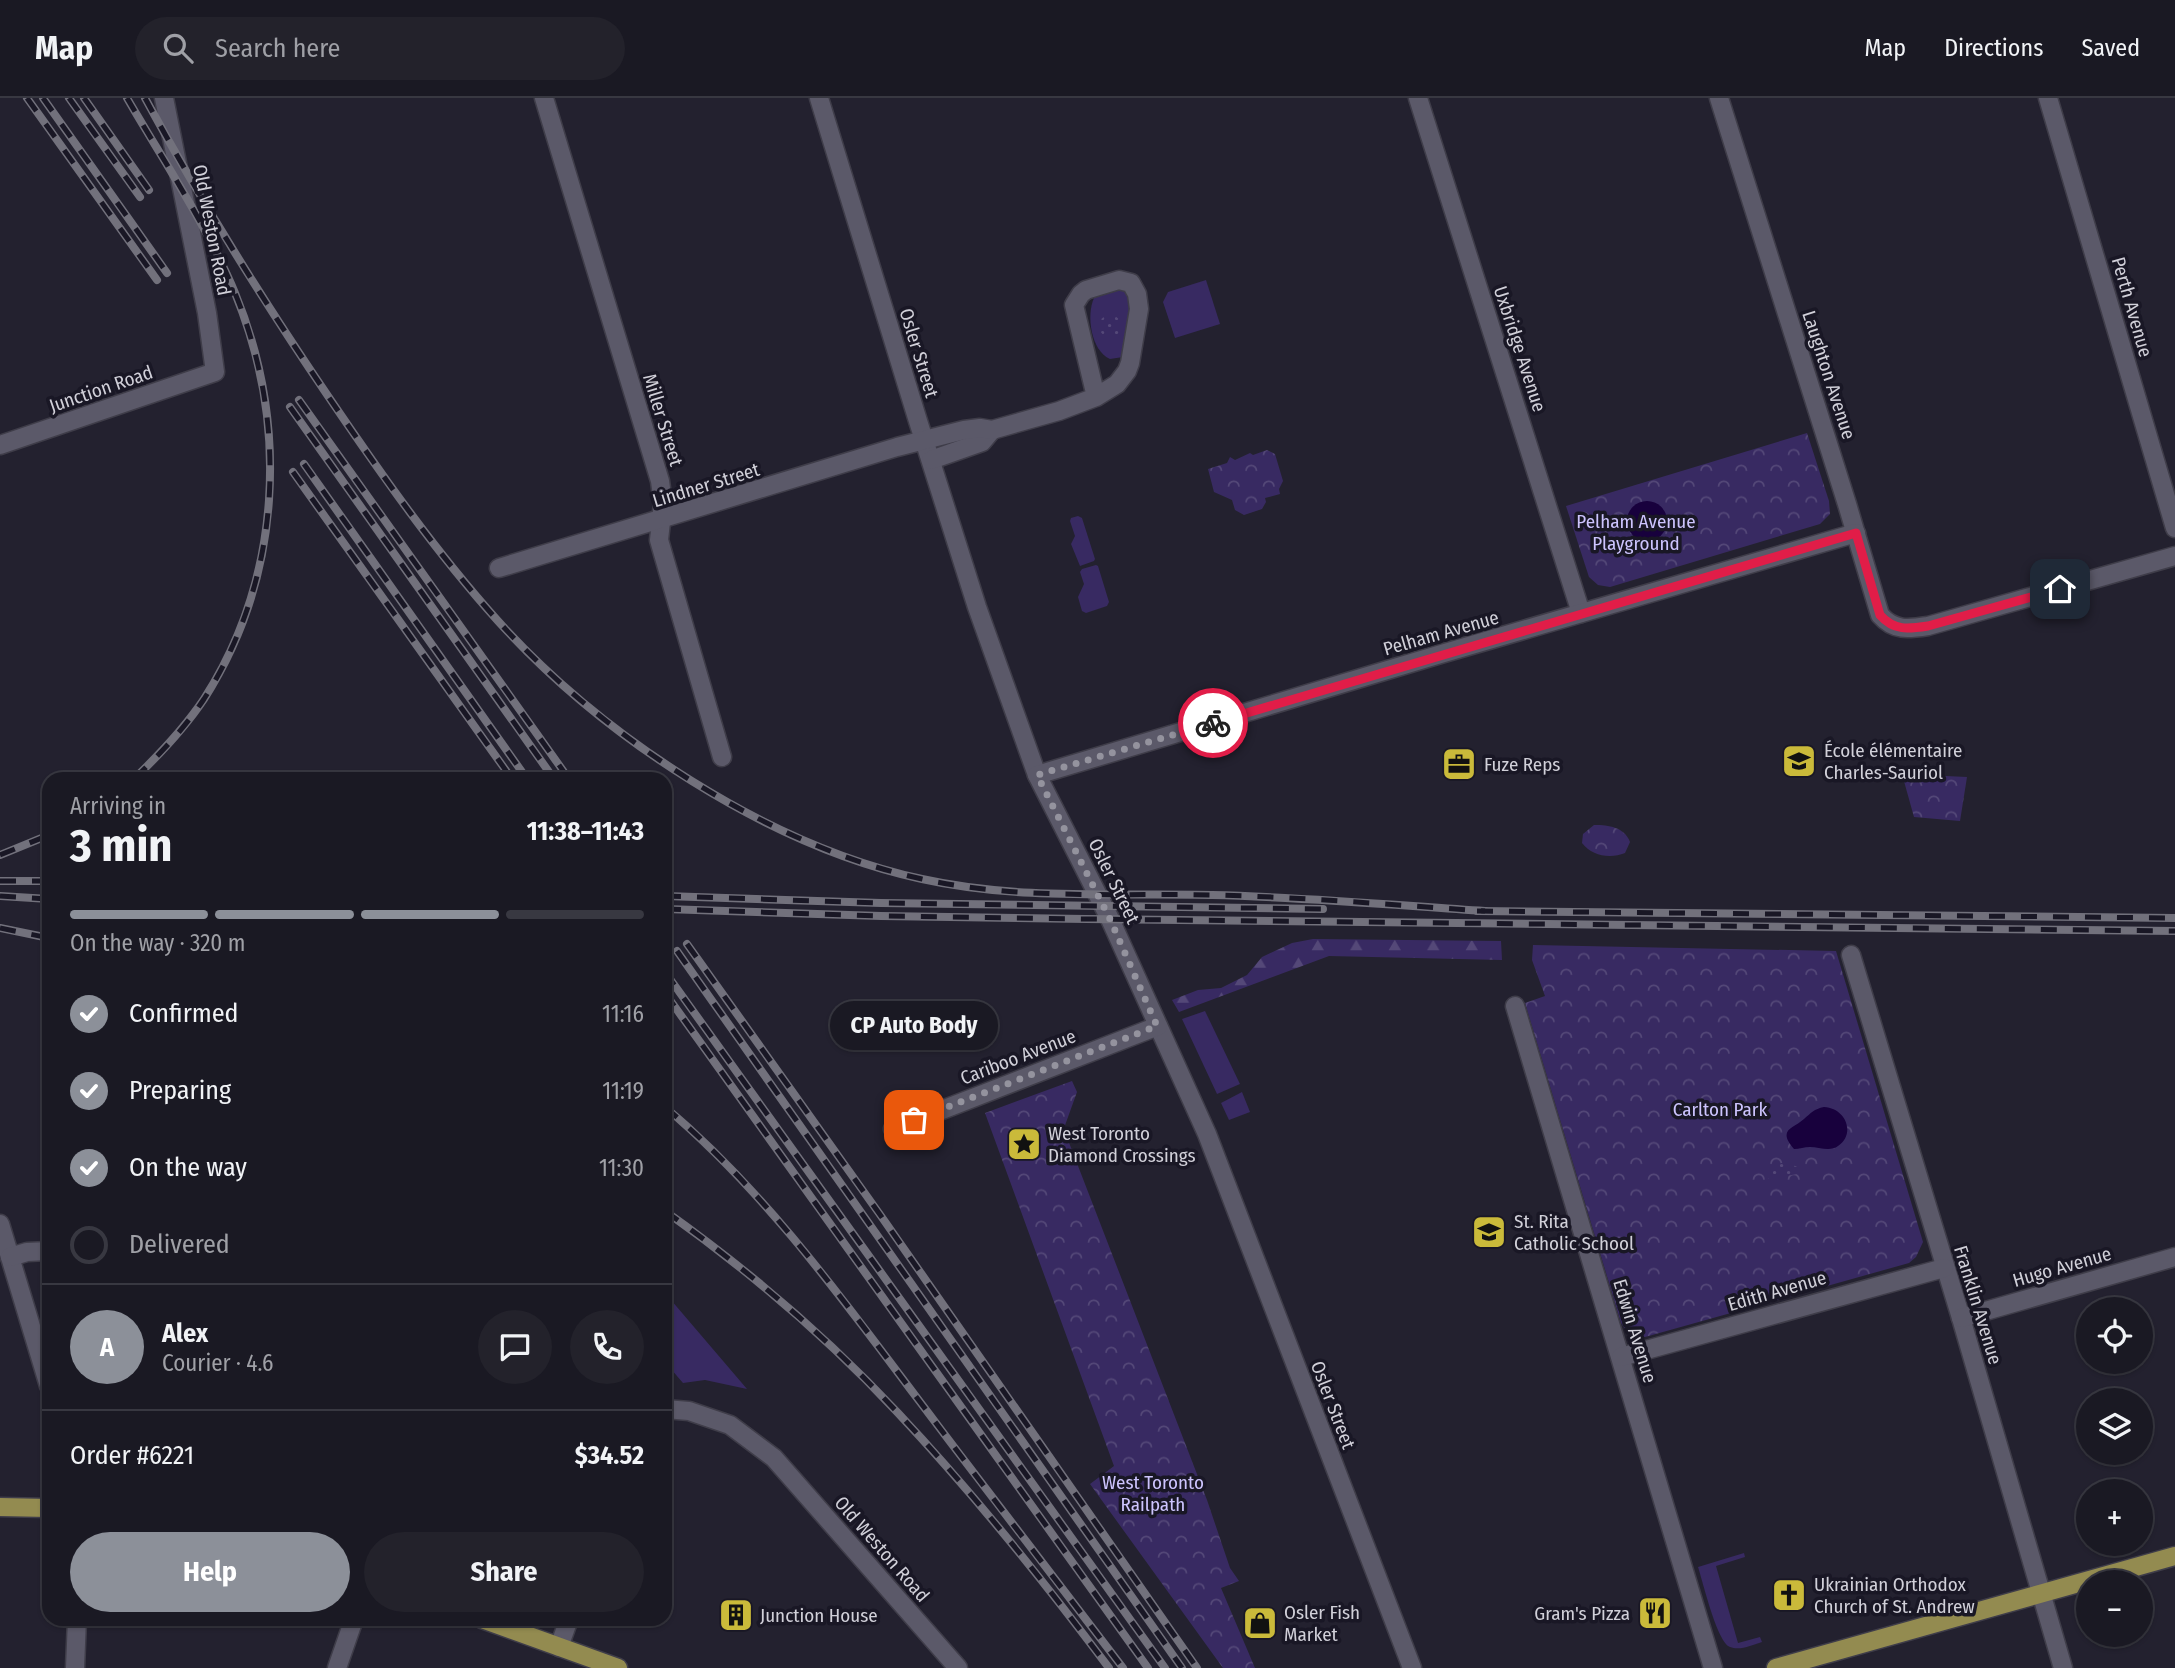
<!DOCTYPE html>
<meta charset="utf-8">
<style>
body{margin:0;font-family:"Fira Sans Condensed",sans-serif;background:#23222b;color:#f1f3f6;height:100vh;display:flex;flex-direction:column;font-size:26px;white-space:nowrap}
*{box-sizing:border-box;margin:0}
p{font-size:23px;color:#9fa0a6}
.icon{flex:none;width:38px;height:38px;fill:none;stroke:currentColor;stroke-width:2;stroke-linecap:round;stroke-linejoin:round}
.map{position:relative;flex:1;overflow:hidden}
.details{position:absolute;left:42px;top:674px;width:630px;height:854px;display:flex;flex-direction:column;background:#1a1923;border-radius:21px;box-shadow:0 2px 5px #0004,0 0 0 2px #383841}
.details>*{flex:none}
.buttons{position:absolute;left:2076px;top:1199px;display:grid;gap:14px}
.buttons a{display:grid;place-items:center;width:77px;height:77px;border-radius:50%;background:#1a1923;box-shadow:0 2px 5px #0004,0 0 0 2px #383841;font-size:35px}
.pin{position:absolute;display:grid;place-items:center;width:60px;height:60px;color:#fff;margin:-30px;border-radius:14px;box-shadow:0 4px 10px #0006}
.courier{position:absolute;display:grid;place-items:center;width:70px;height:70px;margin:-35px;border:5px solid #e11d48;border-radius:50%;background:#fff;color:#222;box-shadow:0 2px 9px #0007}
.bubble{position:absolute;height:49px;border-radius:24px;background:#1a1923;box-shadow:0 2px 5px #0004,0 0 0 2px #383841;font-size:23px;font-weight:700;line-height:49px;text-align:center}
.headline em{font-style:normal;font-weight:700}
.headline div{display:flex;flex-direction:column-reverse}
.headline{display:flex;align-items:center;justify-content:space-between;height:119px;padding:0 28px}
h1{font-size:46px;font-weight:700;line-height:52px}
.bar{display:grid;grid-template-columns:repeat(4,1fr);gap:10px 7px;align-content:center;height:84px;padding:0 28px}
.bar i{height:9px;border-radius:5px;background:#383841}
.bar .active{background:#8c9099}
.bar p{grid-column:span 4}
.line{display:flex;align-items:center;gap:18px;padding:0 28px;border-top:2px solid #383841}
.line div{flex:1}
.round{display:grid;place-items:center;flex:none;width:74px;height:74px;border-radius:37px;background:#23222b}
ol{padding:0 28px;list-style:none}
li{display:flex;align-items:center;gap:21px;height:77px}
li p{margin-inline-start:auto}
li .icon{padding:7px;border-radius:50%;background:#8c9099;color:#fff;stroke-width:4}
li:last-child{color:#9fa0a6}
li i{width:38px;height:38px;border:4px solid #383841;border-radius:50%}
.primary-button{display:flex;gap:14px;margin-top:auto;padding:14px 28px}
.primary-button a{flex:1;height:80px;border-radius:42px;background:#8c9099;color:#fff;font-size:28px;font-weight:700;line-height:80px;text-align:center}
.primary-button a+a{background:#23222b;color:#f1f3f6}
header{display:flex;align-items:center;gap:42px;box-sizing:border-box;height:98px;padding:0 35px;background:#1a1923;border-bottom:2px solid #383841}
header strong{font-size:33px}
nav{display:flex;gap:38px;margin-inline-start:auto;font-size:24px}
.search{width:490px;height:63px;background:#23222b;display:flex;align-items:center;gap:18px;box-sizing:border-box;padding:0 24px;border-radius:38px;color:#9fa0a6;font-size:26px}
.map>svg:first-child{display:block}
.grass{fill:#382a62}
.forest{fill:url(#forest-firs)}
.park{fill:url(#park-crowns)}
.garden{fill:url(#garden-dots)}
.water{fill:#18013d}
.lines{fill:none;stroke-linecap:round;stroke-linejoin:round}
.minor-casing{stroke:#3f3d49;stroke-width:21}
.major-casing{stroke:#3f3d49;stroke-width:21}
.minor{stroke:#5b5969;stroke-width:18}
.major{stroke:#938b50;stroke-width:18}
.rail-casing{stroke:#72717c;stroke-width:8}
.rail{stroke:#191725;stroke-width:5;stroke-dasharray:16;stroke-linecap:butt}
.done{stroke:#94939e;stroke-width:7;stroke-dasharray:0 12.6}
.route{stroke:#e11d48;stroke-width:9}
.labels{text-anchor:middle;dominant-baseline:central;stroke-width:7;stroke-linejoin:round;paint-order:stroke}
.street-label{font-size:19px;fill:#d1d0d9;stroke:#191725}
.park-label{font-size:19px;fill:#cdc4fe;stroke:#191725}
.poi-label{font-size:19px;fill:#d1d0d9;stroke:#191725;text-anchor:start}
</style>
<header>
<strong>Map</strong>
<div class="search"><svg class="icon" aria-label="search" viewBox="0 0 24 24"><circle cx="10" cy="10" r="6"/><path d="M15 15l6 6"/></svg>Search here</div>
<nav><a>Map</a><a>Directions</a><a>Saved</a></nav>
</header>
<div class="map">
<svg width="2175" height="1570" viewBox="0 0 2175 1570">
<defs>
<pattern id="forest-firs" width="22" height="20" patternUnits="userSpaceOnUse" patternTransform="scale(1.75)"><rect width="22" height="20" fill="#382a62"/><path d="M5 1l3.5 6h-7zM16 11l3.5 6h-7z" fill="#544878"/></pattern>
<pattern id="park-crowns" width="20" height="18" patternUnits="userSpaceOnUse" patternTransform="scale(1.75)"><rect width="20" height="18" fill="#382a62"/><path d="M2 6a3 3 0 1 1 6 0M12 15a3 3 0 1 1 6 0" fill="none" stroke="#544878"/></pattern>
<pattern id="garden-dots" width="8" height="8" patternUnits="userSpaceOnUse" patternTransform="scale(1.75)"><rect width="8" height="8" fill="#382a62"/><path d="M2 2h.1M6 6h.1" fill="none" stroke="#544878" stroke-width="1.8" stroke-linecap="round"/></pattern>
</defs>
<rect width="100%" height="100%" fill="#23212f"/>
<g class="grass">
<path d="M1206,182l14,44 -45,14 -12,-36 5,-10z"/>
<path d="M1123,191l6,4 2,8 -8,56 -13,2c-19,-8 -24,-44 -16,-61z"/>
<path d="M1078,418l4,2 13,41 -1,2 -14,5 -9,-22 4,-8 -5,-15 1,-3z"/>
<path d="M1096,467l2,1 11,36 -2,4 -21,7 -4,-2 -4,-14 6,-13 -4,-12 2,-3z"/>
<path d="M1205,913l35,73 -23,10 -35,-75z"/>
<path d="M1242,994l8,20 -21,8 -8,-17z"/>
<path d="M665,1195l82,96 -42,-9 -22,3 -18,-21z"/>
<path d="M1744,1455l1,4 -29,9 22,77 22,-6 2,5c-10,3 -22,9 -32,5 -13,-5 -27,-65 -32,-80z"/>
</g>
<path class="forest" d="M1313,841l188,2 1,19 -173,-4 -150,56 -7,-12 26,-10 23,-2 26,-13 15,-18 30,-14z"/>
<g class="park">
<path d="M1807,335l22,68 1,13 -10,10 -210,63 -12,-2 -9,-8 -23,-71z"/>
<path d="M1267,352l8,4 8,27 -4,8 1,5 -15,4 1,4 -4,7 -18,6 -9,-5 -3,-10 -18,-8 -6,-23 19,-6 3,-6 5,3 15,-7 3,2z"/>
<path d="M1902,676l65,3 -7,44 -46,-4z"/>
<path d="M1594,727c15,0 30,2 36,17l-5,11c-15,6 -33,3 -43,-10l1,-9z"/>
<path d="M1533,847l303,6 87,291 -7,15 -7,6 -264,74c-12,0 -18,-4 -24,-14l-96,-320 20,-7 -13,-36z"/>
<path d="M1072,983l5,11 -18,50 9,-2 139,360 23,68 9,13 -18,7 34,80h-32l-133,-184 24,-18 -129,-353z"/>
</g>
<g class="garden">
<circle cx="1110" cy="228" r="11"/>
<path d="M1781,1065h6l13,5 -3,6 -28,5 -3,-6z"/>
</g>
<g class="water">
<circle cx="1647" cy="423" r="20"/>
<path d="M1824,1009c22,1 32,27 14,39 -8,6 -19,1 -28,1 -6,0 -10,2 -16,2 -17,-20 -1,-20 10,-30 7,-6 10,-10 20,-12z"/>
</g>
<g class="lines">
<g class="minor-casing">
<g id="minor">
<path d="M544,0l116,383 3,22 -4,37 63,217"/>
<path d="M819,0l99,323 59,186 60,168 73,144 97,215 205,534"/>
<path d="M1418,0l163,515"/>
<path d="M1719,0l128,406 33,111c14,16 28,14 48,11l247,-70"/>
<path d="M2048,0l127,430"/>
<path d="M0,347l215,-73 -8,-59 -43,-215"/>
<path d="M931,362l51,-18 10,-12"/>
<path d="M499,470l398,-121 67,-17 16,-2 12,2 67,-19 37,-14 21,-13 10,-13 3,-8 9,-54 -2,-15 -6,-11 -12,-3 -33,10 -5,4 -7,11 22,92"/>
<path d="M1037,677l404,-121 415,-121"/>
<path d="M1851,857l110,363 102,350"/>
<path d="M1515,908l198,662"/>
<path d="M893,1031l265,-103"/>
<path d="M0,1126l49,162"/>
<path d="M10,1159l17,-5 22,-1"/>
<path d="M1961,1220l214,-61"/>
<path d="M1621,1259l323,-89"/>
<path d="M665,1311l24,2 41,14 44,33 184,210"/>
<path d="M559,1549l10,-28"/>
<path d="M75,1570l2,-49"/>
<path d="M337,1570l17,-49"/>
</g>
</g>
<g class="major-casing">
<g id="major">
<path d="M0,1409l49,1"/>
<path d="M482,1521l136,49"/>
<path d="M1776,1570l399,-112"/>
</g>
</g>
<use href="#minor" class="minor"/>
<use href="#major" class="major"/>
<g class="rail-casing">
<g id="rail">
<path d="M27,0l130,182"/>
<path d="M43,0l124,175"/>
<path d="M69,0l71,99"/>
<path d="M84,0l65,92"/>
<path d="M127,0c36,62 81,129 108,195 54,132 47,284 -31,406 -20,30 -44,55 -70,80"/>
<path d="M145,0c56,103 117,201 183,298 53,78 107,155 170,225 105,116 271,225 424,258 95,21 194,14 290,16 91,2 182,10 273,16"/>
<path d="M299,302l270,379"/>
<path d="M290,309l264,372"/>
<path d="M304,366l223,315"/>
<path d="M293,374l219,307"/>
<path d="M0,757l49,-20"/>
<path d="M0,783h49"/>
<path d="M0,798l49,3"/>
<path d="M665,798l216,7 442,6"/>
<path d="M665,811l216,7 205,3 1089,12"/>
<path d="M1477,813l698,7"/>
<path d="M0,830l49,10"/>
<path d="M687,846l194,272 316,452"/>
<path d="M677,853l505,717"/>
<path d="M665,874l500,696"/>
<path d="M665,895l483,675"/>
<path d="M665,1009c96,81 171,183 246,283 70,93 141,185 212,278"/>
<path d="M665,1113c83,59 163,127 233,202 76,81 145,167 211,255"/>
</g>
</g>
<use href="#rail" class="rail"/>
</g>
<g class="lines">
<path class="done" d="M914,1022l243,-94 -47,-107 -73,-144 176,-52"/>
<path class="route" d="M1213,625l643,-190 24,82c14,16 28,14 48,11l132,-37"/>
</g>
<defs>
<g id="school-square" transform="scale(1.75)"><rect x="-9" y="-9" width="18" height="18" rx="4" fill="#caba3a" stroke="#191725"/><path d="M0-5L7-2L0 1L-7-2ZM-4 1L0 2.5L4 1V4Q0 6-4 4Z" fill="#111"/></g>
<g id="office-square" transform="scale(1.75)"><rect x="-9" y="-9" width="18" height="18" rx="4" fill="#caba3a" stroke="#191725"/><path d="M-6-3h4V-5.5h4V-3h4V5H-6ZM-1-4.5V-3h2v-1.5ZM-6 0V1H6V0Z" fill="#111"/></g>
<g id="sight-square" transform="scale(1.75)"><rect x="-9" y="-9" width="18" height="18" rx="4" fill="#caba3a" stroke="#191725"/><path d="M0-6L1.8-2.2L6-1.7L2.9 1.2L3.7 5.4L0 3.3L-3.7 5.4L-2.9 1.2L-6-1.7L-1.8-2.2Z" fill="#111"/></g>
<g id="church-square" transform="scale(1.75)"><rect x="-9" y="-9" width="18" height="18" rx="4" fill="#caba3a" stroke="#191725"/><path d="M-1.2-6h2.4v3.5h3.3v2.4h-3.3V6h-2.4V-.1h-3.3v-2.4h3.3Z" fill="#111"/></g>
<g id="restaurant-square" transform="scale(1.75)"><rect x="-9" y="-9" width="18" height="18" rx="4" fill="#caba3a" stroke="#191725"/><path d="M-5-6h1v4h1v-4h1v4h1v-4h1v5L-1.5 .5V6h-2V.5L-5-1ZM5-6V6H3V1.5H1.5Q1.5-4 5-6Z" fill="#111"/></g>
<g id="building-square" transform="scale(1.75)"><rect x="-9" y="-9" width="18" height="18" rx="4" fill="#caba3a" stroke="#191725"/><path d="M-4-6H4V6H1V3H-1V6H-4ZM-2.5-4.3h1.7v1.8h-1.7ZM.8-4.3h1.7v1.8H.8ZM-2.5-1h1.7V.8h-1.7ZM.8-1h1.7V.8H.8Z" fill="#111"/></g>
<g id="shop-square" transform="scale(1.75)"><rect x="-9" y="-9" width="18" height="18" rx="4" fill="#caba3a" stroke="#191725"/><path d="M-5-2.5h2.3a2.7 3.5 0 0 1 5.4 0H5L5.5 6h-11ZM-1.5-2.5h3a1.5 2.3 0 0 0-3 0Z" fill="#111"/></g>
</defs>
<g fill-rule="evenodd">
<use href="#school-square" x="1799" y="663"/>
<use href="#office-square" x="1459" y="666"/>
<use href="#sight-square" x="1024" y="1046"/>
<use href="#school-square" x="1489" y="1134"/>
<use href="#church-square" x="1789" y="1497"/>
<use href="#restaurant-square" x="1655" y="1515"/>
<use href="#building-square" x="736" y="1517"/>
<use href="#shop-square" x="1260" y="1525"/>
</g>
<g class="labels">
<g class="street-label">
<text transform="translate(212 132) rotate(79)">Old Weston Road</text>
<text transform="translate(2132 209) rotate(74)">Perth Avenue</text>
<text transform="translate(1520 251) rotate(72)">Uxbridge Avenue</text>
<text transform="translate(919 255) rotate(73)">Osler Street</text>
<text transform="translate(1829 277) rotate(72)">Laughton Avenue</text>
<text transform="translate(101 291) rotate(-19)">Junction Road</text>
<text transform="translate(663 322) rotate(73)">Miller Street</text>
<text transform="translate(706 387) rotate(-17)">Lindner Street</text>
<text transform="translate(1441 535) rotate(-16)">Pelham Avenue</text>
<text transform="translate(1114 783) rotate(64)">Osler Street</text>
<text transform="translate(1018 959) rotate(-21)">Cariboo Avenue</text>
<text transform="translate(2062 1169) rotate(-16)">Hugo Avenue</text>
<text transform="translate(1777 1193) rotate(-16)">Edith Avenue</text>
<text transform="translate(1978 1207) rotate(73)">Franklin Avenue</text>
<text transform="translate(1635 1233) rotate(73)">Edwin Avenue</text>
<text transform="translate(1333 1307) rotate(69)">Osler Street</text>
<text transform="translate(882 1451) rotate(49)">Old Weston Road</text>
</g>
<g class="park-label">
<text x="1636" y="423">Pelham Avenue<tspan x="1636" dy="22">Playground</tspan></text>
<text x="1720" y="1011">Carlton Park</text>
<text x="1153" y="1384">West Toronto<tspan x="1153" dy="22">Railpath</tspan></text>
</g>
<g class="poi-label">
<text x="1824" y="652">École élémentaire<tspan x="1824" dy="22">Charles-Sauriol</tspan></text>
<text x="1484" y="666">Fuze Reps</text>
<text x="1048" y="1035">West Toronto<tspan x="1048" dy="22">Diamond Crossings</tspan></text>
<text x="1514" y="1123">St. Rita<tspan x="1514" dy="22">Catholic School</tspan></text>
<text x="1814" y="1486">Ukrainian Orthodox<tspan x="1814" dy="22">Church of St. Andrew</tspan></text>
<text x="1284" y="1514">Osler Fish<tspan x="1284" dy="22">Market</tspan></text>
<text x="1630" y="1515" text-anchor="end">Gram's Pizza</text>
<text x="760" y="1517">Junction House</text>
</g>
</g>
</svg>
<div class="buttons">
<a><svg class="icon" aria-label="locate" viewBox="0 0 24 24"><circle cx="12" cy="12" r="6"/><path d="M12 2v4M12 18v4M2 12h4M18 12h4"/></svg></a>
<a><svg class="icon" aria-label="layers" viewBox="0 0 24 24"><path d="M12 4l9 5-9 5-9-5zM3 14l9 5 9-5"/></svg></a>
<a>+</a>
<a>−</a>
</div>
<div class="pin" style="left:914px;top:1022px;background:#ea580c"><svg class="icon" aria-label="bag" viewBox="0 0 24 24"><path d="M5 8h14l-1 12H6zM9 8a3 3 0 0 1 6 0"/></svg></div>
<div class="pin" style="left:2060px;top:491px;background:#1f2937"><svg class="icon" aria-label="home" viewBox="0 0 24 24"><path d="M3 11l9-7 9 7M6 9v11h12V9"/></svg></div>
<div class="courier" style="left:1213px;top:625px"><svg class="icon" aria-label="bike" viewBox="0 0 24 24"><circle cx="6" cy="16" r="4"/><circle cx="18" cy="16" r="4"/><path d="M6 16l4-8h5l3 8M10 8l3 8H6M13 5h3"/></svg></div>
<div class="bubble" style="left:830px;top:903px;width:168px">CP Auto Body</div>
<section class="details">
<div class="headline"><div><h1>3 min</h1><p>Arriving in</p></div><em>11:38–11:43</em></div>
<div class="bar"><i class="active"></i><i class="active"></i><i class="active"></i><i></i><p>On the way · 320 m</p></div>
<ol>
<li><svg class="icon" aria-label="check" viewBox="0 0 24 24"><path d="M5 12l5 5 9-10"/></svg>Confirmed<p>11:16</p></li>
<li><svg class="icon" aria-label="check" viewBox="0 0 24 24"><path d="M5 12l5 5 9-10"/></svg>Preparing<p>11:19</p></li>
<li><svg class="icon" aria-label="check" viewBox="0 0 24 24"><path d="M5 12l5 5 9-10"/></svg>On the way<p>11:30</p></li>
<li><i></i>Delivered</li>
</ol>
<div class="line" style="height:126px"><b class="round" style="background:#8c9099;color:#fff">A</b><div><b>Alex</b><p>Courier · 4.6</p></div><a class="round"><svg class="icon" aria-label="chat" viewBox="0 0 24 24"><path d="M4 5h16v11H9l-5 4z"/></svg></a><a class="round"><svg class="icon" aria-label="phone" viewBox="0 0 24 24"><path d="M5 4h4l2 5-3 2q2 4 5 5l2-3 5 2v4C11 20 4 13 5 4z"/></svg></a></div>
<div class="line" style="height:91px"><div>Order #6221</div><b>$34.52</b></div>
<div class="primary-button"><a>Help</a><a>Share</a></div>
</section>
</div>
